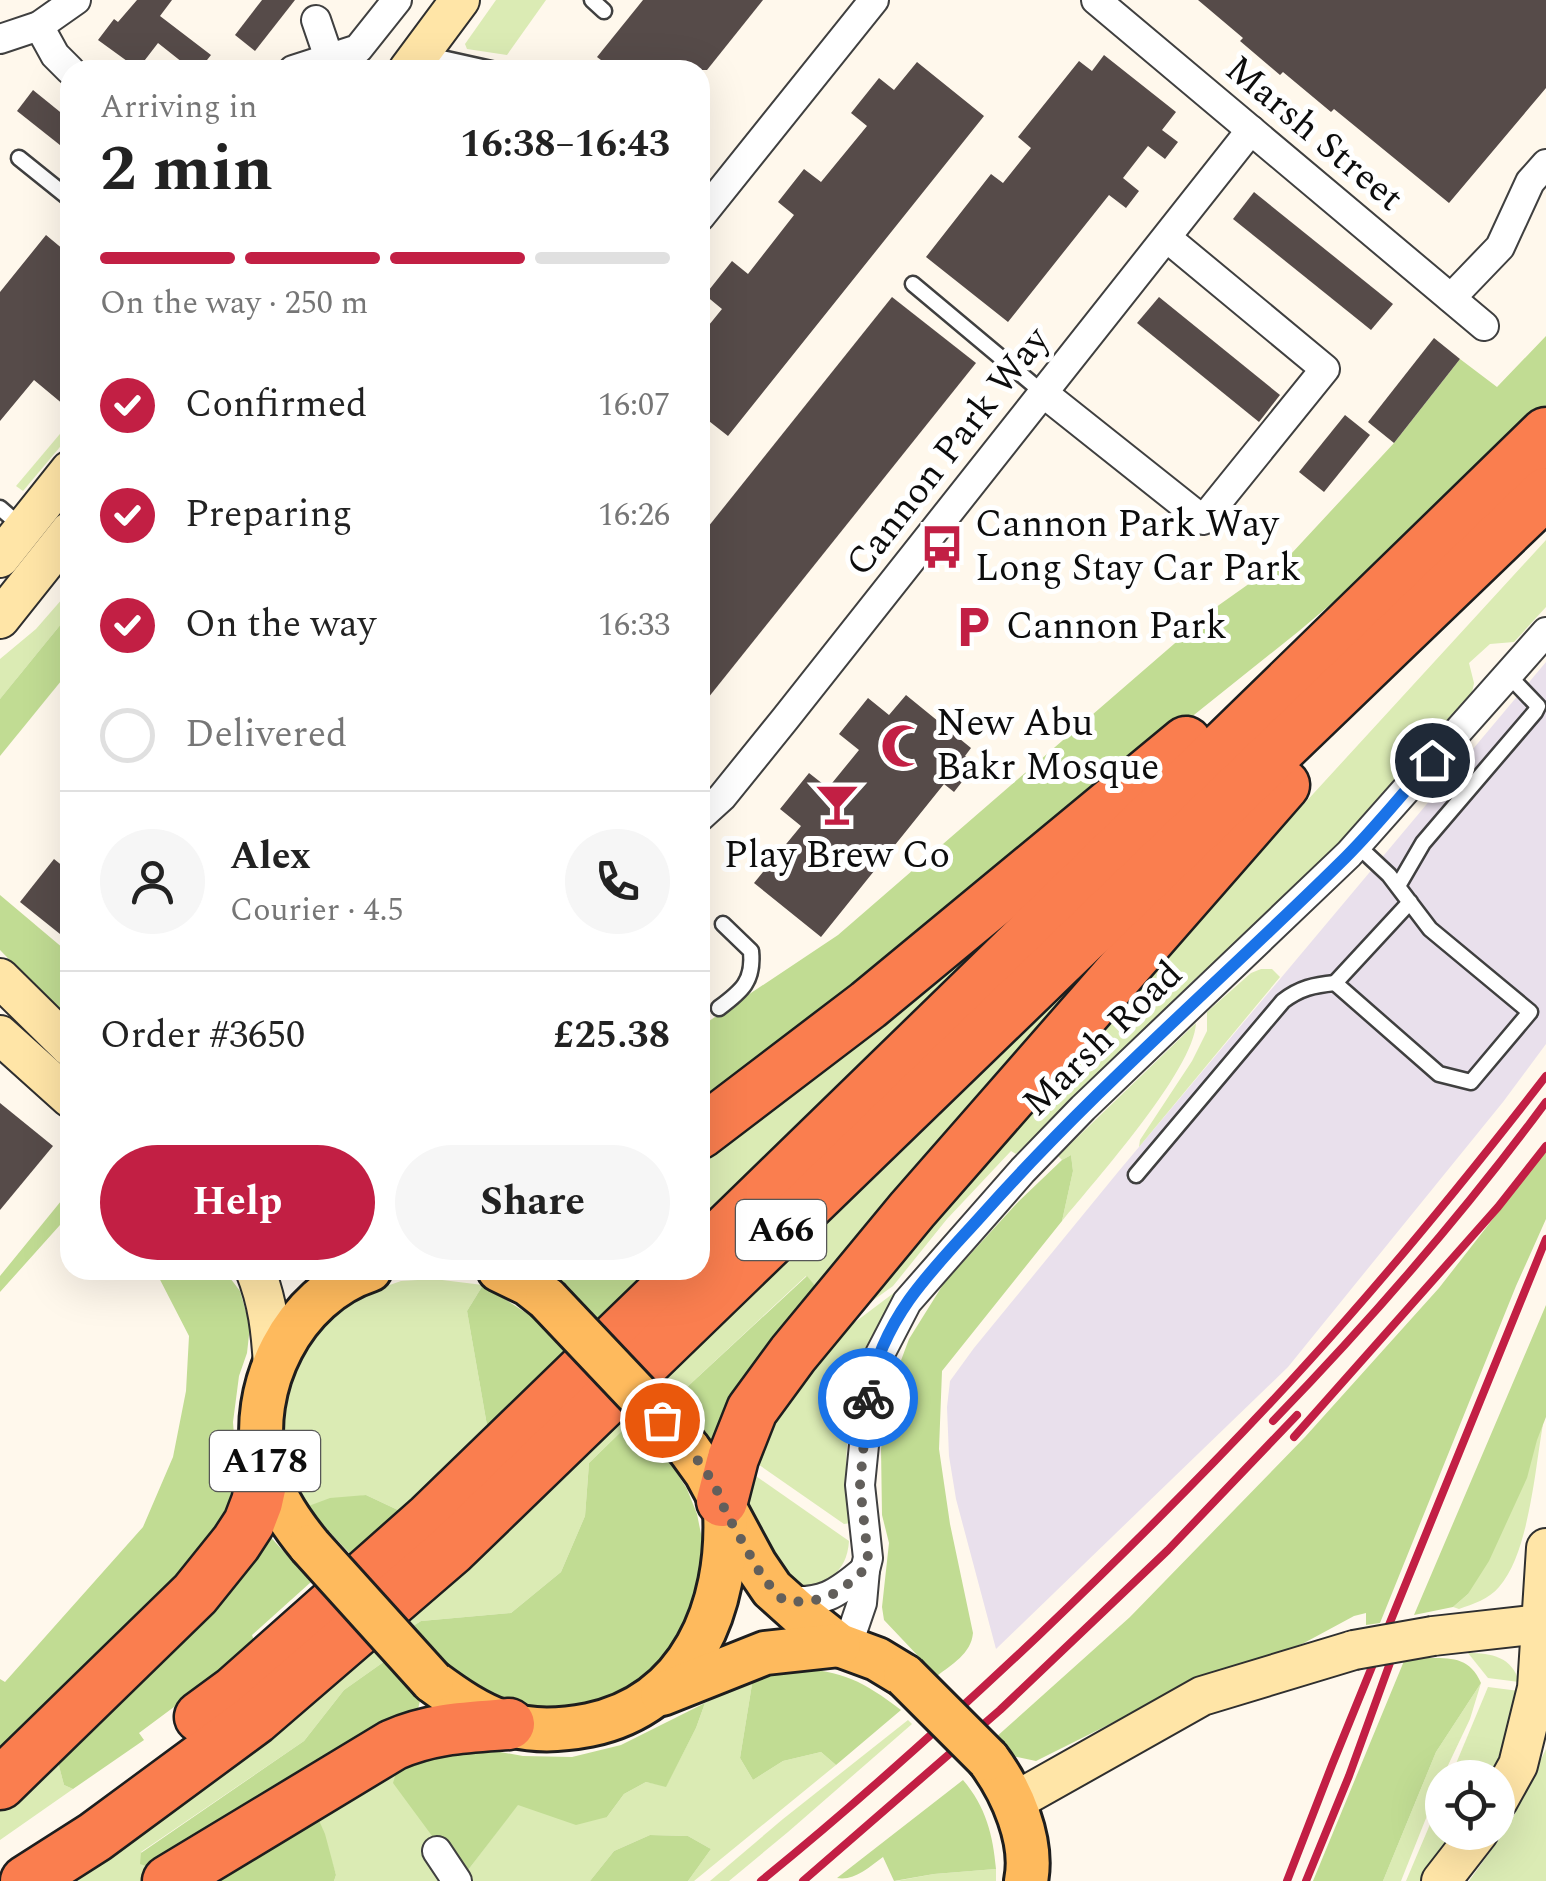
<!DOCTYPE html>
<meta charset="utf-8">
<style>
body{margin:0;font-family:Spectral,serif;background:#f6f6f6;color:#222;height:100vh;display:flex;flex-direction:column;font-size:38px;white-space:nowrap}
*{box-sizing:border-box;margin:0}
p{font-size:32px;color:#767676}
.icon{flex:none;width:55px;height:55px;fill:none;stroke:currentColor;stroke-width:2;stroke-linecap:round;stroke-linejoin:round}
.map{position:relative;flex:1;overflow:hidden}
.side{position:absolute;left:60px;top:60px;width:650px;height:1220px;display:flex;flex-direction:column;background:#fff;border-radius:30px;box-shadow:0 10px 40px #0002}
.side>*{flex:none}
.fabs{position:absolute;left:1425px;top:1760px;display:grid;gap:20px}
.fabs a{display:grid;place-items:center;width:90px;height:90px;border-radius:50%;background:#fff;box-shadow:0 10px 40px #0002;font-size:50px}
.pin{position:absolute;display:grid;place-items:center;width:85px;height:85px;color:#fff;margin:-42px;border:5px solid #fff;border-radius:50%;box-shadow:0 2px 10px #0007}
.courier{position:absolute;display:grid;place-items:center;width:100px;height:100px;margin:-50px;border:8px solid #1a73e8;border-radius:50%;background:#fff;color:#222;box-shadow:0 2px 12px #0007}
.summary em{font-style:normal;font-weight:700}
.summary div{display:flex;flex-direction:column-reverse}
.summary{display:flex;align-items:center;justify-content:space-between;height:170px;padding:0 40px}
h1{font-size:65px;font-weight:700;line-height:75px}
.bar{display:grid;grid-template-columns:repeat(4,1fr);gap:15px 10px;align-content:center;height:120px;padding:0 40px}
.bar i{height:12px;border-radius:8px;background:#e0e0e0}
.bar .current{background:#c21f44}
.bar p{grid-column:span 4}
.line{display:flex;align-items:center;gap:25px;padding:0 40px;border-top:2px solid #e0e0e0}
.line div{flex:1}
.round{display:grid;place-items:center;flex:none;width:105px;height:105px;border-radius:52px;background:#f6f6f6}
ol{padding:0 40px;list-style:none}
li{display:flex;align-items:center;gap:30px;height:110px}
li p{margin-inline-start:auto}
li .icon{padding:10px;border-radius:50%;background:#c21f44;color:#fff;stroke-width:4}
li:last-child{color:#767676}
li i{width:55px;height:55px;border:5px solid #e0e0e0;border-radius:50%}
.primary-button{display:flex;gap:20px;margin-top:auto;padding:20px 40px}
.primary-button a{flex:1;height:115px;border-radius:60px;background:#c21f44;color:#fff;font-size:40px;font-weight:700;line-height:115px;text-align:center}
.primary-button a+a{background:#f6f6f6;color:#222}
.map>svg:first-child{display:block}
.industrial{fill:#e9e0ec}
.green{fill:#dbebb4}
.forest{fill:#c1dc93}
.building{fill:#564b49}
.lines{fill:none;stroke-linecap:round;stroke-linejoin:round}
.lane-casing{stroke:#404040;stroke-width:19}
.street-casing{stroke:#404040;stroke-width:32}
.secondary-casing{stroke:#2f2f2f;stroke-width:42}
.primary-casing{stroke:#1e1e1e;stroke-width:48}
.highway-casing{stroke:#1e1e1e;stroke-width:55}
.lane{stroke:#fff;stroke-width:14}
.street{stroke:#fff;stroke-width:28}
.secondary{stroke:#ffe5a7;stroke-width:38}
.primary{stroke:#feba5d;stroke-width:42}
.highway{stroke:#fa7e4f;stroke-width:50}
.rail{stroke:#c21f44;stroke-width:8}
.secondary-bridge-casing{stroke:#2f2f2f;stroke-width:42;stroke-linecap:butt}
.primary-bridge-casing{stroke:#1e1e1e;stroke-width:48;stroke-linecap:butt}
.secondary-bridge{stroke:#ffe5a7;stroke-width:38}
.primary-bridge{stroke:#feba5d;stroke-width:42}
.done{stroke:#625f5b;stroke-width:10;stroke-dasharray:0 18}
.route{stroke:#1a73e8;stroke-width:12}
.labels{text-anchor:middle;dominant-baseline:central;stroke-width:10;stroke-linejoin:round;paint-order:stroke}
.shield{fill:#fff;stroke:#565656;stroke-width:2.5}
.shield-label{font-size:35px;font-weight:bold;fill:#0d0d0d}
.street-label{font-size:38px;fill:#0d0d0d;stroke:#fff}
.poi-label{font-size:38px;fill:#0d0d0d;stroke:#fff;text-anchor:start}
</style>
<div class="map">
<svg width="1546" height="1881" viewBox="0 0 1546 1881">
<rect width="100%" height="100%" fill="#fff8ec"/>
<path class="industrial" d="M1546,662v382l-43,58 -215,265 -292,282 -40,-150 -7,-43 -2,-49 3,-26 24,-33 144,-176z"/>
<g class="green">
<path d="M496,0h50l-39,55 -40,-6 -2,-5z"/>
<path d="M70,422v13l-47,56 -7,-5z"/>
<path d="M1546,540v67l-32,35 -24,2 -21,19 5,20 -4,20 -160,173 -36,28 -6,12 -73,63 -179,175 -5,-3 -64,68 -54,67 -68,49 211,-239z"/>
<path d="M70,590v23l-70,86v-40l36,-30z"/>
<path d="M1256,797l-435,496 -15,-17 -134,125 -21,-22z"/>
<path d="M1091,851l-391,386v-78z"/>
<path d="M1261,969h11l8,8 -141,170 1,-7 52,-79 15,-30v-19l44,-39z"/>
<path d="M1196,1023c-2,47 -102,159 -134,198l11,-50 -2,-16 -9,5 -4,-4z"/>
<path d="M434,1279l49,6 -16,26 21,120 -88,80 -34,-16 -60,12 -15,-23 -9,-34 2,-50 7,-26 13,-25 29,-35 31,-20 37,-13z"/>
<path d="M895,1292c-10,22 -21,43 -30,66 -18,51 -24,111 -14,165l-7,1 -89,-62 6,-23 69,-98z"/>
<path d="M624,1410l9,10 -44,43 -4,53 -24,56 -50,41 -90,8 -8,5 -9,-11z"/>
<path d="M1543,1424c-8,45 -14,129 -44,163 -10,12 -26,17 -40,22l-6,-2 15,-13z"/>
<path d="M750,1472l99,69c-2,32 -24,46 -54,46l-46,-59 -3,-41z"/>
<path d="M370,1644l15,17 -41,29 -40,51 -163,111 20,19 -21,10h-83z"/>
<path d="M1468,1653c24,0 44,4 51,29l-31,-4z"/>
<path d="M753,1678l-13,80 13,22 30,-19 38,-9 15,13 -142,116h-6l23,-32 -23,-13 -38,-1 -36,16 -24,30h-120l-5,-7 53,-70 89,13 17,-23 22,-12 20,4 30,-58 9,-25z"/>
<path d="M1481,1683l-11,36 -28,59 -41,103h-18l53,-129z"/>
<path d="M1488,1687l31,4 -23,86 -46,1z"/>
<path d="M908,1720l4,4 -124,108 -59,49h-19l73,-62z"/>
<path d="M1546,1749v132h-77l41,-57z"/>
<path d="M55,1751l9,34 9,4 -73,51v-33z"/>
<path d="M398,1766l40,78 3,37h-107l2,-6 -19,-59z"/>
<path d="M1442,1796v36l22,1 -39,48h-19z"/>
<path d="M996,1869v12h-100l38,-7z"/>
</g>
<g class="forest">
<path d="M1546,336v69l-125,123 -122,103 -599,479v-83l138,-92 381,-330 72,-51 103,-111 66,-84 37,28z"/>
<path d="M70,613v57l-70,86v-57z"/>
<path d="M0,895l70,59v68l-70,-72z"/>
<path d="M1546,1151v68l-30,67 -136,337 -14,2v-12l-12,3 -50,27 -162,65 -106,53 -29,-6 -12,-17 135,-121 175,-180 134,-149z"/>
<path d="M1071,1155l2,16 -11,50 -120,150 -3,78 11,75 23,109c-2,21 -21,31 -36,43l-53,-56 -2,-13 7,-64 -7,-28 -1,-66 9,-59 19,-51 35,-56 75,-82 43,-41z"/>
<path d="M70,1190v34l-10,1 -60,67v-16z"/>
<path d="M155,1270h69l16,21 10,35 -3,27 -8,23 -6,46 5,71 -19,42 -219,221v-77l5,3 138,-155 30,-70 13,-66 3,-55z"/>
<path d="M625,1270l22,18 -47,37 -50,-47 -1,-7z"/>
<path d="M807,1276l14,17 -107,152 -42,-44z"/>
<path d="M483,1285l48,31 36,36 -79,79 -21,-120z"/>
<path d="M1546,1305v112l-9,23 -10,38 -38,83 -21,33 -15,13 -39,8z"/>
<path d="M633,1420l38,44 16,25 10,25 5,25 1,35 -4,15 -21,51 -21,25 -32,26 -14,6 -52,15 -48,-6 -46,-22 -52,-58 8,-5 90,-8 50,-41 24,-56 4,-53z"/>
<path d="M366,1495l34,16 -46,47 -48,-51 24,-9z"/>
<path d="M267,1533l44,49 -59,53 4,11 -117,87 5,7 -71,49 -9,-4 -9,-34z"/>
<path d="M1427,1658c24,0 43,-1 54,25l-45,69 -53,129h-70l91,-220z"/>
<path d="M385,1661l35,40 -3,12 -256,158 -21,-7 1,-11 163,-112 40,-51z"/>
<path d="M795,1668c48,3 68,13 106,42l-65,55 -15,-13 -38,9 -30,19 -13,-22 13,-80 19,-7z"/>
<path d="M705,1703l-9,25 -30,59 -20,-5 -22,12 -17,23 -31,8 -58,-20 -53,69 -27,-30 -45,-61 5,-17 68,-20 57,10 49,1 49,-12z"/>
<path d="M963,1780c23,27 30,55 33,89l-62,5 -40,7 -11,-24c-15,11 -29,24 -46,21z"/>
<path d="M317,1816l8,18 11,41 -2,6h-132z"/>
<path d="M650,1835l38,1 23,13 -23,32h-98l24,-30z"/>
</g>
<g class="building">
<path d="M137,0h35l-12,16 51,39 -12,15h-7l-34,-27 -20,26 -40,-29 16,-21 4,3z"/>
<path d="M262,0h33l-40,51 -20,-16z"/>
<path d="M643,0h120l-56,70h-93l-17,-13z"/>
<path d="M1198,0h348v88l-97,115 -115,-94 -3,3 -48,-40 -3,3 -40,-34 3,-3z"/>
<path d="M1104,55l72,57 -14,18 16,12 -13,17 -17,-13 -25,32 16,13 -13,17 -17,-13 -101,127 -82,-65 65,-83 12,9 28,-35 -13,-11 61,-76 13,10z"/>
<path d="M917,62l67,54 -256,320 -28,-22v-78l22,-27 -17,-14 27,-34 16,13 46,-59 -16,-13 26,-33 17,13 46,-56 -16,-13 28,-35 15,12z"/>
<path d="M33,90l37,30v33l-53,-42z"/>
<path d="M1254,192l139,112 -22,26 -138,-111z"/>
<path d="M46,235l24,20v155l-36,-30 -34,41v-129z"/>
<path d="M892,297l84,66 -276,345v-171z"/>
<path d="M1159,297l121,98 -21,27 -122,-99z"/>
<path d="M1434,338l26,21 -66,84 -26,-21z"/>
<path d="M1345,415l25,20 -46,57 -25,-20z"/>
<path d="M906,695l65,53 -6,8 11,8 -22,28 -10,-8 -123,153 -67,-54 47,-57 -21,-17 29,-36 19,15 31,-38 -20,-16 29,-36 21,17z"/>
<path d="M54,859l16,13v70l-50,-40z"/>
<path d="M0,1103l53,43 -53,64z"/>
</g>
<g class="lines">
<g class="lane-casing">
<g id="lane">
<path d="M592,0l12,11"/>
<path d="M424,54l72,16"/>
<path d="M19,158l51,41"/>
<path d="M913,284l129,108"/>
<path d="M0,508l23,20"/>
<path d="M1357,845l32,30 41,54 100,83 -59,70 -32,-8 -104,-91 75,-81"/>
<path d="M1398,886l25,-43 112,-131 3,-6 -30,-31"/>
<path d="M719,1008c23,-17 35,-27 32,-57l-28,-27"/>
<path d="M1136,1175l147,-174c17,-13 31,-16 52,-18"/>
</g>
</g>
<g class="street-casing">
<g id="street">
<path d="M1096,0l388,326"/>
<path d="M316,20l13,38"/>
<path d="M39,26l16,29 15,15"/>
<path d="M0,39l39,-13 37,-26"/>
<path d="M293,70l65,-21 39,-49"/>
<path d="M700,217l174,-217"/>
<path d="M1451,298l49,-51 30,-65 16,-18"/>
<path d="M1042,392l161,128 122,-151 -158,-131"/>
<path d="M700,817l22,-20 63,-78 466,-589"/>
<path d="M783,1600c38,5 54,-6 82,-30"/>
<path d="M847,1647l15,-44 3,-33 3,-12 -8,-73 10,-100 10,-31 27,-52 116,-132 60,-62 266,-254 197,-222"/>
<path d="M437,1851l20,30"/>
</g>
</g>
<g class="secondary-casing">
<g id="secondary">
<path d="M408,70l52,-70"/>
<path d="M0,558l70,-88"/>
<path d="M0,619l70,-88"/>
<path d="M0,978l70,69"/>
<path d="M0,1035l70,63"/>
<path d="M255,1270c13,32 16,62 18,96"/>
<path d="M1433,1636l107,-12"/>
<path d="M1498,1801l20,-36 19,-77 9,-140"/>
<path d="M1012,1803l190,-107 152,-46"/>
<path d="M1441,1881l38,-49"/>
</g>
</g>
<g class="primary-casing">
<g id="primary">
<path d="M499,1270l29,14 19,15"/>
<path d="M688,1448l18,25 49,91 17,25 29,26 38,30 38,14 28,17"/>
<path d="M310,1546c-19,-23 -38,-51 -45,-81 -18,-77 28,-170 105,-195"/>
<path d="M432,1681c23,17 46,33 73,42 26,9 58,7 84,2 102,-21 141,-119 136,-214"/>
<path d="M662,1694l103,-41 74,-8"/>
<path d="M988,1759c24,32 46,82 38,122"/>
</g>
</g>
<g class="highway-casing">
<g id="highway">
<path d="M700,1133l168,-128 318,-263"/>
<path d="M700,1256l846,-823"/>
<path d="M722,1501l11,-43 19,-48 41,-56 119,-144 372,-425"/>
<path d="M200,1717l34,-25 196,-174 256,-248"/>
<path d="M0,1784l195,-190 41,-51 13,-20 8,-21 8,-36"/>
<path d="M26,1881l69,-44 160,-118 196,-169 651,-630 444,-427"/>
<path d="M168,1881l225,-136c38,-17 75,-18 116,-21"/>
</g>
</g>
<use href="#lane" class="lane"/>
<use href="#street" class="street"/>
<use href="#secondary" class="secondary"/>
<use href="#primary" class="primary"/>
<use href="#highway" class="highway"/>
<g class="rail">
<path d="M1273,1421c97,-100 190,-207 273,-319"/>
<path d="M1294,1437l204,-230 48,-61"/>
<path d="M761,1881c96,-78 187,-160 277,-245 93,-89 185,-180 271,-275 83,-91 161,-187 237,-285"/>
<path d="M803,1881l197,-171 168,-160 129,-135"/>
<path d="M1287,1881l45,-116 214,-526"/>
<path d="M1306,1881l43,-105 50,-138"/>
</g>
<g class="secondary-bridge-casing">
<path id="secondary-bridge" d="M1354,1650l79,-14"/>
</g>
<g class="primary-bridge-casing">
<g id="primary-bridge">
<path d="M547,1299l141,149"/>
<path d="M310,1546l122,135"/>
<path d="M905,1676l83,83"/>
</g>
</g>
<use href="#secondary-bridge" class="secondary-bridge"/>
<use href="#primary-bridge" class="primary-bridge"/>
</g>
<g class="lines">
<path class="done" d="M662,1420c25,26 53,56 63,91l38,67 20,22 19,2 19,-3 19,-8 24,-21 4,-12 -8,-73 8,-87"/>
<path class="route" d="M868,1398c4,-34 22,-71 41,-98 22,-31 49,-58 74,-86 113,-127 243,-238 363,-357 31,-31 58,-65 86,-97"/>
</g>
<defs>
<g id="bus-bare" transform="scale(3.45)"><path d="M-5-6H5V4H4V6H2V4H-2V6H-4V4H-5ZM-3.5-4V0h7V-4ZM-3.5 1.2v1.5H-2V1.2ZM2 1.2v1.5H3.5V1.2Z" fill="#c21f44" stroke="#fff" stroke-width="2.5" paint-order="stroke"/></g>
<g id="parking-bare" transform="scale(3.45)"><path d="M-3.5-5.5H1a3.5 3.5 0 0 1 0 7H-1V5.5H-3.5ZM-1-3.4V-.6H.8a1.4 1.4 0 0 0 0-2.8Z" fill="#c21f44" stroke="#fff" stroke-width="2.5" paint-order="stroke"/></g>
<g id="mosque-bare" transform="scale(3.45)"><path d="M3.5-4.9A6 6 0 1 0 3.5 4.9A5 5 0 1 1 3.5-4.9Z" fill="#c21f44" stroke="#fff" stroke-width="2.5" paint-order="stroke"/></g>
<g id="bar-bare" transform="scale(3.45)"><path d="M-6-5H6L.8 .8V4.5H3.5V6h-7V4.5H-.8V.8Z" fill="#c21f44" stroke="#fff" stroke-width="2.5" paint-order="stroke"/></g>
</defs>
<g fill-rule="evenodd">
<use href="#bus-bare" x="942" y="547"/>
<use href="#parking-bare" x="973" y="627"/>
<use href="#mosque-bare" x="903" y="746"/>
<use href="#bar-bare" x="837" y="804"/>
</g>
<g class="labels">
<g class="shield">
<rect x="736" y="1200" width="90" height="60" rx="8"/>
<rect x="210" y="1431" width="110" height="60" rx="8"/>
</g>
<g class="shield-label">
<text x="781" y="1230">A66</text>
<text x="265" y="1461">A178</text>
</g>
<g class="street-label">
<text transform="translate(1314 134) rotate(40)">Marsh Street</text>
<text transform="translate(948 452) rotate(-52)">Cannon Park Way</text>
<text transform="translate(1103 1039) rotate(-44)">Marsh Road</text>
</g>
<g class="poi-label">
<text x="975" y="525">Cannon Park Way<tspan x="975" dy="44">Long Stay Car Park</tspan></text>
<text x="1006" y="627">Cannon Park</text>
<text x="936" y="724">New Abu<tspan x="936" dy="44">Bakr Mosque</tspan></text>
<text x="837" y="856" text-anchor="middle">Play Brew Co</text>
</g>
</g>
</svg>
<div class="fabs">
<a><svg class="icon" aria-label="locate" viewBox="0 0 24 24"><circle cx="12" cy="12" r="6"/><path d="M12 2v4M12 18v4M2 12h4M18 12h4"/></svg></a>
</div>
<div class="pin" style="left:662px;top:1420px;background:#ea580c"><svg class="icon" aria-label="bag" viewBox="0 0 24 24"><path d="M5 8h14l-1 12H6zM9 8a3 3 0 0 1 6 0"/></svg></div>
<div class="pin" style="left:1432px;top:760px;background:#1f2937"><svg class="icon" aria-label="home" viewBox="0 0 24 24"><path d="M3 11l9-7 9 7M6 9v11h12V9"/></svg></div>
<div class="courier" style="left:868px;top:1398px"><svg class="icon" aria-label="bike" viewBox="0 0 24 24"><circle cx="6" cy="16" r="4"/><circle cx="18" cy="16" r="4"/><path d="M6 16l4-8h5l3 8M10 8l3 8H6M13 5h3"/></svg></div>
<section class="side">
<div class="summary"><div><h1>2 min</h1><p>Arriving in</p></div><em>16:38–16:43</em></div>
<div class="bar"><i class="current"></i><i class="current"></i><i class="current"></i><i></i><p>On the way · 250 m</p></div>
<ol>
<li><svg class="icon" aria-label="check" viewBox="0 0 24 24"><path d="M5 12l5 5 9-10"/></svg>Confirmed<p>16:07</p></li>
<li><svg class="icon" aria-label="check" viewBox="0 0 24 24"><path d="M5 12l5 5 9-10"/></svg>Preparing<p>16:26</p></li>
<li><svg class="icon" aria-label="check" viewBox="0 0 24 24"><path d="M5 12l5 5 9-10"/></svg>On the way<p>16:33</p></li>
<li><i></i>Delivered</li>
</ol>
<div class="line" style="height:180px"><a class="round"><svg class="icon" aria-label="person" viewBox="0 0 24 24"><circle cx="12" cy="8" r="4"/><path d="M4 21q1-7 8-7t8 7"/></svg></a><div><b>Alex</b><p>Courier · 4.5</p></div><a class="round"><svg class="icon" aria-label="phone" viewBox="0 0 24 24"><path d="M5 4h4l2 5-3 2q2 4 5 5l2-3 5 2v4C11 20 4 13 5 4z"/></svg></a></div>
<div class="line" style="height:130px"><div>Order #3650</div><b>£25.38</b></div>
<div class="primary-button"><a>Help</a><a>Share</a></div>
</section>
</div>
